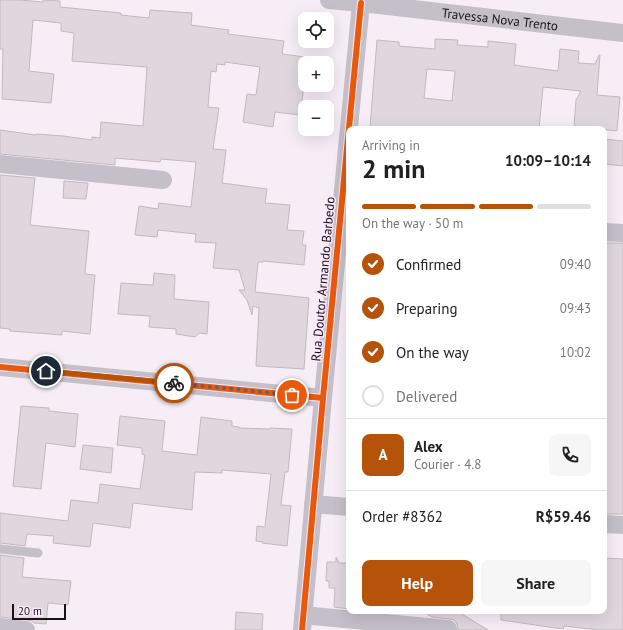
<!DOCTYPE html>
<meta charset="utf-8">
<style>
body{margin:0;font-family:"PT Sans",sans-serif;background:#f6f6f6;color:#222;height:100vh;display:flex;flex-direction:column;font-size:15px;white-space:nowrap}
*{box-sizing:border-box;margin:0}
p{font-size:13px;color:#767676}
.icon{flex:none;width:22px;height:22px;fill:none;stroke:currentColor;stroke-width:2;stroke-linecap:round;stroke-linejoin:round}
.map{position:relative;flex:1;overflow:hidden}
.sheet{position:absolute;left:346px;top:126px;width:261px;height:488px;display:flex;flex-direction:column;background:#fff;border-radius:8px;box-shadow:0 4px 16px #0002}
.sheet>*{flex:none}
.fabs{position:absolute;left:298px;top:12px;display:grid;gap:8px}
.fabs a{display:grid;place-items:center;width:36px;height:36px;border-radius:8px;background:#fff;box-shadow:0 4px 16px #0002;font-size:20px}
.scale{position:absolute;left:12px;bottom:10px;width:54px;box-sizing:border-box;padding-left:4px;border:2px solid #191319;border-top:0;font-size:11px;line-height:14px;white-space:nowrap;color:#191319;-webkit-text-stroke:3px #fbe9fb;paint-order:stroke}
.pin{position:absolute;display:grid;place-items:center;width:34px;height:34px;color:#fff;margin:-17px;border:2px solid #fff;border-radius:50%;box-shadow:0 1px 4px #0007}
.courier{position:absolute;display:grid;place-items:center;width:40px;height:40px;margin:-20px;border:3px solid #b45309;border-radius:50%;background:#fff;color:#222;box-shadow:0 1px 5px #0007}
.head em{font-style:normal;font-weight:600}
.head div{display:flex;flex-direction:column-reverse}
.head{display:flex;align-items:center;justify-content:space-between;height:68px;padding:0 16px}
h1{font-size:26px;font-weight:600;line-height:30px}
.bar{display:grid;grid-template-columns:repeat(4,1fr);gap:6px 4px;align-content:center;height:48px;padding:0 16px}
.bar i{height:5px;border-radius:3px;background:#e0e0e0}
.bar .active{background:#b45309}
.bar p{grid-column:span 4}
.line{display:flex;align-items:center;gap:10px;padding:0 16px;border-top:1px solid #e0e0e0}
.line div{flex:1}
.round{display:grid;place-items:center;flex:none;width:42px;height:42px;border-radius:8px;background:#f6f6f6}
ol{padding:0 16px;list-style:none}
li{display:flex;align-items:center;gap:12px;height:44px}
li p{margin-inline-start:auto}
li .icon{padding:4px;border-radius:50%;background:#b45309;color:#fff;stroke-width:4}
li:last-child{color:#767676}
li i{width:22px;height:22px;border:2px solid #e0e0e0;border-radius:50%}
.primary-button{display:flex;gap:8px;margin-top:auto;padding:8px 16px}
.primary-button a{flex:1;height:46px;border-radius:8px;background:#b45309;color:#fff;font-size:16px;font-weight:600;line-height:46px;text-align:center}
.primary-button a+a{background:#f6f6f6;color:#222}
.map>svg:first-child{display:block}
.building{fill:#e0d7de;stroke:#c2b9c0;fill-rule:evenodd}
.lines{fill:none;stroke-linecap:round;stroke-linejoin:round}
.lane{stroke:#c5bfc9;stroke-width:9}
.street{stroke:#c5bfc9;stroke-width:18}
.cycleway-casing{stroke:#fbe9fb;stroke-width:8}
.cycleway{stroke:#e8590c;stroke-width:6}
.done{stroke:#675f67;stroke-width:4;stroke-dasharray:0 7.2}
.route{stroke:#b45309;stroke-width:5}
.labels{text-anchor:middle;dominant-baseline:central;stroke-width:3;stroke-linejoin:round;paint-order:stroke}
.street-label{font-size:13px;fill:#191319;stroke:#fbe9fb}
</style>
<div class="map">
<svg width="623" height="630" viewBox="0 0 623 630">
<rect width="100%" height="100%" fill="#f7edf7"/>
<g class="building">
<path d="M0,0h20l23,2v-2l17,1v6l61,6v2l28,3 1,-8 42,3 -1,12 38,5 -1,4 56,7 -2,13 23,3v21l-5,37 -25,-3 -2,15 -30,-5 4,-28 9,1 4,-28 -35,-5v3l-8,-1 -1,8 -5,-1 -3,36 11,1 -6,41 13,1 -4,33 45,6 -2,14 25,2 -3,25 17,1 -2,14h4l-2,20 -41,-4v1h-5l-3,30 54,6 -5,71 -48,-3 3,-58 -6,-2 -1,9 -5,-15 -8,-10h6l-6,-20 -26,-2 3,-25 -21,-1 1,-8 -38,-4 -1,7 -22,-2 4,-29 19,3 1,-6 32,4 5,-45 -35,-3 -1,3 -45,-4v7l-115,-11v-24l36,5v-1l27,2 29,4v-3l8,1 1,-16 42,4 4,-59 -75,-6 2,-28 -13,-2v-8l-28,-3 -4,51 25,3 -3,29 -49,-4 1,-50h-3z"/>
<path d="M435,39l23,1 -1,5 31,2v-6l28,3 -2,21 44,6 2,-22 19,2 -1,12 17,1 4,-9h1l-3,40 23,2 -3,34 -43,-5 2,-26 5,-9 -38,-4 -4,42h-96l-40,-2v2h-18l-15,-2 7,-87 22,2v4l36,3zM427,69l28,2 -3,30 -28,-3z"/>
<path d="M604,139l19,2v25l-19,-2z"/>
<path d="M0,175l35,3 -5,47 59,6 -4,43 10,1 -5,59 -28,-3v4l-52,-4v-2l-10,-1z"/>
<path d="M64,181l24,2 -2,16 -23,-1z"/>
<rect x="604" y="243" width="19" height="271"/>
<path d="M154,273l21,2 -1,24 35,3 -2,32 -8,-1 -4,4 -19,-3v-5l-27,-2 1,-11 -32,-2 3,-31 32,2z"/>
<path d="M21,406l28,2v3l29,3 -3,33 -29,-4 -5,46 -28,-3z"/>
<path d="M120,416l45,5 -3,30 35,4 4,-38 31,4v5l7,1v1l31,1v-1l22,1 -4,43h-3l-4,33 10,1 -4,40 -25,-3 1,-1 -7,-1 1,-15 8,1 6,-53 -49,-4v3l-27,-1 -3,38 -59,-7 -3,25 -37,-5 -3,24 -37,-4 1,-7 -27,-2 -2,12 -25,-3v-30l68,8 3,-21 27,3 2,-19 40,5 5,-34 -3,-1v-6l-25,-3z"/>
<path d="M83,445l30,3 -2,25 -31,-4z"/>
<path d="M0,555l24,3 -2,19 49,4 -3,24 -20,-2 -2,21 -12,-1 -2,-2 -5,-1 -27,-3z"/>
<path d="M336,557l3,6h10v46l-15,-2 1,-19h-6v-7h-3l1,-19h9z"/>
<path d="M604,558l19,1v71h-25l-34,-4 -1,3 -62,-9v-9h103z"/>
<path d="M422,611h35l31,19h-30l-1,-6 -3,-4 -5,-1 -17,-2z"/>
<path d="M236,612l27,2 -1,16h-27z"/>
</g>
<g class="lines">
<path class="lane" d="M0,549l38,4"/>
<g class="street">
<path id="s1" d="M329,0l32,3 262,30"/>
<path d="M0,164l163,16"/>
<path d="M604,232l19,1"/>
<path d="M0,367l323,31"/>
<path d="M313,504l36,3"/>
<path d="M604,524l19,1"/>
<path d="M303,615l145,14"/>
<path d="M0,627l26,3"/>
<path d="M302,630l21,-232 38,-395"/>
</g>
<g class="cycleway-casing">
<g id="cycleway">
<path d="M0,367l323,31"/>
<path d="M302,630l21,-232 38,-395"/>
</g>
</g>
<use href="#cycleway" class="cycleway"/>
</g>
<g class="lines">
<path class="done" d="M174,383l118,12"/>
<path class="route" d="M46,371l128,12"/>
</g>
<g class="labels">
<g class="street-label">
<text stroke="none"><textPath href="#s1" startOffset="172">Travessa Nova Trento</textPath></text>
<text transform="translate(323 279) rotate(-85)">Rua Doutor Armando Barbedo</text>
</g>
</g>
</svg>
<div class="fabs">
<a><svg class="icon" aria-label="locate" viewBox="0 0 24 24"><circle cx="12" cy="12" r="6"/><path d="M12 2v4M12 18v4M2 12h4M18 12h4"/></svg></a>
<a>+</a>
<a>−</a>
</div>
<div class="scale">20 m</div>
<div class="pin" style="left:292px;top:395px;background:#ea580c"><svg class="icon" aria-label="bag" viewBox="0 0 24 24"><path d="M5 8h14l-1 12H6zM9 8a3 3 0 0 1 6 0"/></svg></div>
<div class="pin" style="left:46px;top:371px;background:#1f2937"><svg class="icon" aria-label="home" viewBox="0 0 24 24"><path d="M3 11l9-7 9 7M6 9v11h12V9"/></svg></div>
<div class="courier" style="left:174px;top:383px"><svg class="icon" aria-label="bike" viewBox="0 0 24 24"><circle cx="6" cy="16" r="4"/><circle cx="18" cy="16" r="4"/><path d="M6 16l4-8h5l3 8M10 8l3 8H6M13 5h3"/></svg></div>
<section class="sheet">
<div class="head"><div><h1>2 min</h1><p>Arriving in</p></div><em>10:09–10:14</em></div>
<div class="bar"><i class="active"></i><i class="active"></i><i class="active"></i><i></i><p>On the way · 50 m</p></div>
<ol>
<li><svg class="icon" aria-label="check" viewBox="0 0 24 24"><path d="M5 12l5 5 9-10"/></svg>Confirmed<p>09:40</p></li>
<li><svg class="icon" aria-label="check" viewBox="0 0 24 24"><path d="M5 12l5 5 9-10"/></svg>Preparing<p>09:43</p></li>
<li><svg class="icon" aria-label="check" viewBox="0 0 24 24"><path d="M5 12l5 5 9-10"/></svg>On the way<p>10:02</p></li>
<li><i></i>Delivered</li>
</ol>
<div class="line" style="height:72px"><b class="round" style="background:#b45309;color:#fff">A</b><div><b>Alex</b><p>Courier · 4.8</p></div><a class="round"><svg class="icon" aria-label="phone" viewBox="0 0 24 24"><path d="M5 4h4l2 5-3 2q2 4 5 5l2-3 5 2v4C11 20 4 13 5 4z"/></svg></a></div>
<div class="line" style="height:52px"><div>Order #8362</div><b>R$59.46</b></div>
<div class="primary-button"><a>Help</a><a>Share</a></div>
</section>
</div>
